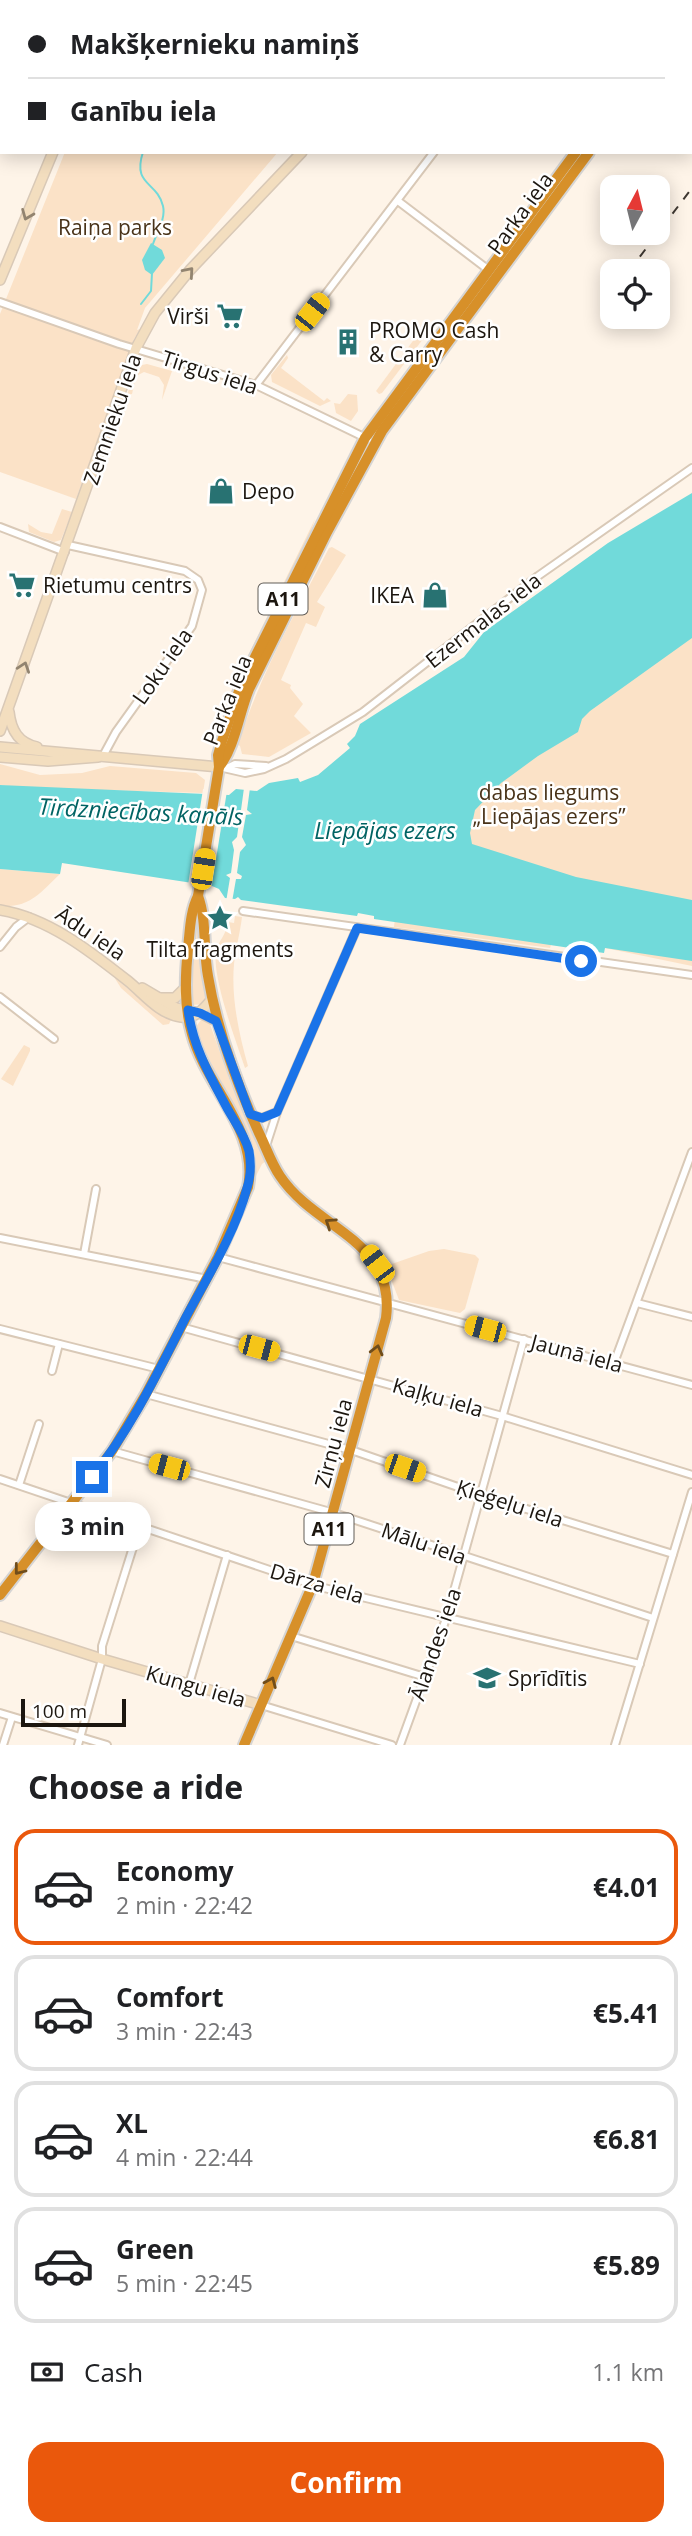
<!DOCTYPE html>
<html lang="en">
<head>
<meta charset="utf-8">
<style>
  :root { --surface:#fff; --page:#f2f2f2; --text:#202124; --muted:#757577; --line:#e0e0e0; --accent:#ea580c }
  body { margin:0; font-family:"Open Sans",sans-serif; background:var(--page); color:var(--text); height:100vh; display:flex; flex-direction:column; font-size:26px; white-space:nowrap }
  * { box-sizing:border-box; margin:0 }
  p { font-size:23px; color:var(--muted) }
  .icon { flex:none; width:38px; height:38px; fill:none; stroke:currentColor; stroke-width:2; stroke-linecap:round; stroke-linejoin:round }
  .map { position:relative; height:1745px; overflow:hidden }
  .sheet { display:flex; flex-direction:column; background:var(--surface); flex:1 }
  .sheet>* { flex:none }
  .guide { position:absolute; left:0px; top:0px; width:693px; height:154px; box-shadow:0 4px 18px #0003; display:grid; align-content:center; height:154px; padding:0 28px; background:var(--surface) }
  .needle { width:46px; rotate:7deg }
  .fabs { position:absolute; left:600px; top:175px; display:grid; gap:14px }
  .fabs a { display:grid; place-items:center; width:70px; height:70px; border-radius:14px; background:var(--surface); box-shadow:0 4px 18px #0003; font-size:35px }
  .scale { position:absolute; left:21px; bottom:18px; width:105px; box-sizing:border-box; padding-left:7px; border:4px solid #1c160f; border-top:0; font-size:19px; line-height:24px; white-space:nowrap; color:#1c160f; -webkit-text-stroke:5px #fff; paint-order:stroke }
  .end { position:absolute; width:32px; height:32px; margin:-16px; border:9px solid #1a73e8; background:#fff; box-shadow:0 0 0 4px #fff }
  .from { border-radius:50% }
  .bubble { position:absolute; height:49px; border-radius:21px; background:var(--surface); box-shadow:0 4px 18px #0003; font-size:23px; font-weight:700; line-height:49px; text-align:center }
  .car { position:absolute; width:21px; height:42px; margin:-21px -10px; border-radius:9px; box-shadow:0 0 5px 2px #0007; background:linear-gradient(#f5c518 24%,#345 0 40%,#f5c518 0 76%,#345 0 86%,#f5c518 0) }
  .guide b { display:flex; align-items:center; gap:24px; height:66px; font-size:26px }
  .guide b+b { border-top:2px solid var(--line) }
  .guide i { width:18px; height:18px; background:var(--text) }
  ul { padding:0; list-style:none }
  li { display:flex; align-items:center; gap:21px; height:116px; margin:0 14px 10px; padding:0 14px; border:4px solid var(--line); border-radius:21px }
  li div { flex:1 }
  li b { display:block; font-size:26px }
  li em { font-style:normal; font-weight:700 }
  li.active { border-color:var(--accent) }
  li>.icon { width:63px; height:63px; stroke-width:1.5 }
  h2 { padding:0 28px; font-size:32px; line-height:84px }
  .pay { display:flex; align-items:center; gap:18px; height:77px; padding:0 28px; font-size:26px }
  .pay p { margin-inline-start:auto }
  .button { display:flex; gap:14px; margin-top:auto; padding:14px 28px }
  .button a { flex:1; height:80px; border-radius:21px; background:var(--accent); color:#fff; font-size:28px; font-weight:700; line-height:80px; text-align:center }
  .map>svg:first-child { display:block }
  .green { fill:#fbe2c7 }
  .water { fill:#71dada }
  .pier { fill:#fef4e8 }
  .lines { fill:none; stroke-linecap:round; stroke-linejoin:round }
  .stream { stroke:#71dada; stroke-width:2 }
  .street-casing { stroke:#d9c9b7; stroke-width:10 }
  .secondary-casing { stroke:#d9c9b7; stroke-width:12 }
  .highway-casing { stroke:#d6d5d4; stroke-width:14 }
  .street { stroke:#fff; stroke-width:6 }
  .secondary { stroke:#f3debf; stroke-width:9 }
  .highway { stroke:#d79029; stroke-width:10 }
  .rail { stroke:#403932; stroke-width:2; stroke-dasharray:9 9; stroke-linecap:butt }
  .oneway { stroke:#928470 }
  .oneway2 { stroke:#704d1b }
  .route { stroke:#1a73e8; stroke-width:9 }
  .labels { text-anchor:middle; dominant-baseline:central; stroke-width:5; stroke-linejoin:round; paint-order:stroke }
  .shield { fill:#fff; stroke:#605c57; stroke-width:2 }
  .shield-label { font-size:19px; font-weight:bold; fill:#1c160f }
  .street-label { font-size:21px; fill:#1c160f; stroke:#fff }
  .park-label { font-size:21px; fill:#493319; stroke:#fff }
  .poi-label { font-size:21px; fill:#1c160f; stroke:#fff; text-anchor:start }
  .water-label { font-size:23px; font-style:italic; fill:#016363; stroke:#fff }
</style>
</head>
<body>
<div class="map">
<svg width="692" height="1745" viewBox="0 0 692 1745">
  <rect width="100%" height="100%" fill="#fef4e8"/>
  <g class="green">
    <polygon points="128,0 457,0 128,2"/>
    <polygon points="65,152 278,152 145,308 137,330 140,329 134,339 76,499 0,472 0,314"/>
    <polygon points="418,334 423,339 382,393 379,394 376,391"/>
    <polygon points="287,355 288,358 281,368 324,401 327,398 331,401 320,406 272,382 271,375"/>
    <polygon points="147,364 172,371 162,400 164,385 159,377 144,372 136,376 132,394 127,395 137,366"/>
    <polygon points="348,394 357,395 358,411 351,421 336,413 334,403 340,404"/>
    <polygon points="62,509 72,512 61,540 54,542 29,532 28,524 41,532 52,534"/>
    <polygon points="692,516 692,966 605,948 551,945 550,948 394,927 414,730"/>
    <polygon points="315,519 308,540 236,685 218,737 216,737 233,686"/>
    <path d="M 332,547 L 346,555 L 317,602 L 325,607 L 316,627 L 306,623 L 281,680 L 291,685 L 290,688 L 303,704 L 294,716 L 311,733 L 269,757 L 242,754 L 240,746 L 238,745 C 259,676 296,612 329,548 Z"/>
    <polygon points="0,764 40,775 82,773 110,766 196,773 205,780 203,793 29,788 0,785"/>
    <path d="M 0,869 L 60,874 C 40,893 30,908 0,906 Z"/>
    <polygon points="198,912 207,998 204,1004 192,1005 188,987"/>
    <path d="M 235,916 L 242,917 C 240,933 236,947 234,964 C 231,998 239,1034 248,1066 L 245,1068 C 236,1041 212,978 216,952 C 218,941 227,934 228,922 L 234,923 Z"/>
    <polygon points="114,977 154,1011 171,1020 169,1024 163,1025 121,988"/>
    <polygon points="201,1020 210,1024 231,1084 266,1161 262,1164 252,1184 255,1167 254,1149 197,1035 195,1028"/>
    <polygon points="24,1045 30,1048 30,1051 13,1086 1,1079"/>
    <polygon points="444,1249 475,1255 479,1259 465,1309 460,1313 399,1300 386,1266 429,1251"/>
  </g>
  <g class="water">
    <polygon points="151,243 162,250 165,258 152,275 145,270 142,260"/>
    <polygon points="692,493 692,638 590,711 582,719 578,732 538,756 501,783 475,810 470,833 472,844 576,877 692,900 692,961 605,948 604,953 374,919 374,916 358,913 357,916 241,900 238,897 235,899 225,898 219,889 212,886 62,863 60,874 0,869 0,785 229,795 236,789 257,791 269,783 298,778 300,782 318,775 350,748 347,744 355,736 360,724 464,657 484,632 608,543"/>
  </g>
  <g class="pier">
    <polygon points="244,788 250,788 247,810 252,814 246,815 242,837 246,845 240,852 237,873 242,876 241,879 236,879 232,902 226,902 230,878 226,875 231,873 234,850 232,842 237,837 240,815 236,812 241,810"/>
    <polygon points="203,789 227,791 211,890 188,885"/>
  </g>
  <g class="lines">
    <g class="stream">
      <polyline points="443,2 444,0"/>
      <path d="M 143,152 C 132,186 157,181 163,206 C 166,218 157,232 153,244"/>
      <polyline points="141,304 151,291 152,273"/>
    </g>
    <g class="street-casing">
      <g id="street">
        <polyline points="398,201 490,271"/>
        <polyline points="0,302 119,344 256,385 368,439"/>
        <polyline points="256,385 434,152"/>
        <polyline points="0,527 65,552"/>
        <polyline points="68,545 185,571 198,580 202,590 192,626 116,732 103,756"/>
        <polyline points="219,767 245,773 264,769 286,759 363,712 538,576 692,468"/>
        <polyline points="227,768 235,764 266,766"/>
        <polyline points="243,911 692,975"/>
        <polyline points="0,947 16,927 29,917"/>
        <polyline points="0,997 54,1039"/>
        <polyline points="250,1114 262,1118 277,1112"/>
        <polyline points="266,1146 277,1112 357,928"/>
        <polyline points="0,1238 207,1279"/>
        <polyline points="84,1254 96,1189"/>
        <polyline points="218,1257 692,1385"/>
        <polyline points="637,1303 692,1317"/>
        <polyline points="181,1327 502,1416 692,1475"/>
        <polyline points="0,1329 159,1369"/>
        <polyline points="614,1363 692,1152"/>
        <polyline points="52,1371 59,1344"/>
        <polyline points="146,1394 354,1451 481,1495 673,1554"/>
        <polyline points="112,1451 334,1513 653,1618"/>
        <polyline points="0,1479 320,1587 640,1664"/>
        <polyline points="19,1485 39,1424"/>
        <polyline points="291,1636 425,1677"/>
        <polyline points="189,1684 227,1555"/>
        <polyline points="261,1705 392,1745"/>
        <polyline points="0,1713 107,1745"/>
        <polyline points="3,1745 12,1717"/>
        <polyline points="78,1745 102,1659 102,1646 140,1525"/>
        <polyline points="400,1745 447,1616 524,1339"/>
        <polyline points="615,1745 692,1492"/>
      </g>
    </g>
    <g class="secondary-casing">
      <g id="secondary">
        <polyline points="114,2 114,0"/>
        <polyline points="470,2 472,0"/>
        <polyline points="0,280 53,152"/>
        <path d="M 9,712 C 11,730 18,743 37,747"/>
        <polyline points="0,731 136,348 155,313 190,270 302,152"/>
        <polyline points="0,747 219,767"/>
        <polyline points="0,757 48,761 98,757"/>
        <path d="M 0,910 C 48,918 90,951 128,981 C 144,994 159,1014 181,1017 C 195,1019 204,1009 212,999"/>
        <polyline points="142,988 176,1008 200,1013 216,1021"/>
        <polyline points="160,998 175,998 185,988"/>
        <polyline points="0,1626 102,1659 261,1705"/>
      </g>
    </g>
    <g class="highway-casing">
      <g id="highway">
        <polyline points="667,2 668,0"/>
        <polyline points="677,2 678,0"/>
        <path d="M 219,767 C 235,747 239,713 249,689 L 327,532 L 382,431 L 589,152"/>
        <path d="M 198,896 C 207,920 203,950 208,976 C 217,1030 236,1082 259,1133 C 266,1147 271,1163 280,1176 C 316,1230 396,1239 386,1318 L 313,1584 L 244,1745"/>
        <path d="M 0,1595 L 112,1451 L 146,1394 L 218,1257 L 248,1187 C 259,1130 206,1087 192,1034 C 184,1006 185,977 188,948 C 190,931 190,912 198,896 L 219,767 L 218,755 L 222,741 L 241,685 L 365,438 L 576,152"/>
      </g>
    </g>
    <use href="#street" class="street"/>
    <use href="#secondary" class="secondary"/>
    <use href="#highway" class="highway"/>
    <g class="rail">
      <polyline points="691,99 692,98"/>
      <polyline points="629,271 692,188"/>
      <polyline points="601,302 612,286"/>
    </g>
  </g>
  <defs><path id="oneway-chevron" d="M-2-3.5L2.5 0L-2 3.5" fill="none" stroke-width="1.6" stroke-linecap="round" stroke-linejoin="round" transform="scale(1.75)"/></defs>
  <g class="oneway">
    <use href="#oneway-chevron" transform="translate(27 215) rotate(112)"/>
    <use href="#oneway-chevron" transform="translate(189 272) rotate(-49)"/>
    <use href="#oneway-chevron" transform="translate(24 667) rotate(-71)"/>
  </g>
  <g class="oneway2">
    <use href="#oneway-chevron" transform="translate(330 1223) rotate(-146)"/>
    <use href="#oneway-chevron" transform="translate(377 1350) rotate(-76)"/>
    <use href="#oneway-chevron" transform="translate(19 1570) rotate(128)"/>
    <use href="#oneway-chevron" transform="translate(271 1682) rotate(-67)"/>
  </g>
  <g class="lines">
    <path class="route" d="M 92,1477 C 131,1429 158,1372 186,1317 C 208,1276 235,1233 247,1188 C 251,1176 251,1163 249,1151 C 245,1136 235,1122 227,1108 C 210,1076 193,1047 188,1010 L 200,1013 L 216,1021 L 250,1114 L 262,1118 L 277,1112 L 357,928 L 581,961"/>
  </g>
  <defs>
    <g id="supermarket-bare" transform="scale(2.1)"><path d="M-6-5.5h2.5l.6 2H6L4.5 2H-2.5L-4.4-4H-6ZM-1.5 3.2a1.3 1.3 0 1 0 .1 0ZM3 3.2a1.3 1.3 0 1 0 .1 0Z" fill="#287272" stroke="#fff" stroke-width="2.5" paint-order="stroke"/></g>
    <g id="building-bare" transform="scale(2.1)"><path d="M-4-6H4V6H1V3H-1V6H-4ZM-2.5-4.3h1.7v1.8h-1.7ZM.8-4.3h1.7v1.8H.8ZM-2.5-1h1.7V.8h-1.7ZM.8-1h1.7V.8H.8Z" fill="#287272" stroke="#fff" stroke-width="2.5" paint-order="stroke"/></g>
    <g id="shop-bare" transform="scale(2.1)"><path d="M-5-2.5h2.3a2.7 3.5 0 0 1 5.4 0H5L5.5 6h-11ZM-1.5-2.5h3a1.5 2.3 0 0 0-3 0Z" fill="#287272" stroke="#fff" stroke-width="2.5" paint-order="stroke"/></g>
    <g id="sight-bare" transform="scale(2.1)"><path d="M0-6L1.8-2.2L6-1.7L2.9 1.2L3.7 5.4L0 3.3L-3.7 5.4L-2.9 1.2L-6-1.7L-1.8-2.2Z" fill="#287272" stroke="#fff" stroke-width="2.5" paint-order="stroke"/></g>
    <g id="school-bare" transform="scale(2.1)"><path d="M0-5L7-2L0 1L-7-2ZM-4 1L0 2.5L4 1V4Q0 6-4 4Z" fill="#287272" stroke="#fff" stroke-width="2.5" paint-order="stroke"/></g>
  </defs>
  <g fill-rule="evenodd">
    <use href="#supermarket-bare" x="230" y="316"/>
    <use href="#building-bare" x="348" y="342"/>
    <use href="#shop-bare" x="221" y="491"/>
    <use href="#supermarket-bare" x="22" y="585"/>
    <use href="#shop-bare" x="435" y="595"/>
    <use href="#sight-bare" x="220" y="918"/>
    <use href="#school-bare" x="487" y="1678"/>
  </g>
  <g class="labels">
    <g class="shield">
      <rect x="258.5" y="583.5" width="49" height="31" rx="5"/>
      <rect x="304.5" y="1513.5" width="49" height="31" rx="5"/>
    </g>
    <g class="shield-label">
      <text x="283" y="599">A11</text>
      <text x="329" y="1529">A11</text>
    </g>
    <g class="street-label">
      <text transform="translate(520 213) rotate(-54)">Parka iela</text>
      <text transform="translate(210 372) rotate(18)">Tirgus iela</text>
      <text transform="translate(112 419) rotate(-71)">Zemnieku iela</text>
      <text transform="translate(483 620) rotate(-38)">Ezermalas iela</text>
      <text transform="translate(162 666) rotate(-55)">Loku iela</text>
      <text transform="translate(227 700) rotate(-68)">Parka iela</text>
      <text transform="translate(91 933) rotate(34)">Ādu iela</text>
      <text transform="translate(577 1353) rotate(15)">Jaunā iela</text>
      <text transform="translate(438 1397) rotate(16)">Kaļķu iela</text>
      <text transform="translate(333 1443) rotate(-75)">Zirņu iela</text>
      <text transform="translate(510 1503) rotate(18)">Ķieģeļu iela</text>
      <text transform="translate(424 1543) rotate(19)">Mālu iela</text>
      <text transform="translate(317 1583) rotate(16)">Dārza iela</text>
      <text transform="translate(435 1644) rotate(-71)">Ālandes iela</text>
      <text transform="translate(196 1686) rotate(16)">Kungu iela</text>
    </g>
    <g class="park-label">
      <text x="115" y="227">Raiņa parks</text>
      <text x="549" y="792">dabas liegums<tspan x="549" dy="24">„Liepājas ezers”</tspan></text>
    </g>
    <g class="poi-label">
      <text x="209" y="316" text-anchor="end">Virši</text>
      <text x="369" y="330">PROMO Cash<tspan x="369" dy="24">&amp; Carry</tspan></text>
      <text x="242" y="491">Depo</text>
      <text x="43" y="585">Rietumu centrs</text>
      <text x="414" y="595" text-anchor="end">IKEA</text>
      <text x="220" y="949" text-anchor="middle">Tilta fragments</text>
      <text x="508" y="1678">Sprīdītis</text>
    </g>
    <g class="water-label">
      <text transform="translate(141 811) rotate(3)">Tirdzniecības kanāls</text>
      <text x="385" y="830">Liepājas ezers</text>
    </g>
  </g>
</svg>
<div class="fabs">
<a><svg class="needle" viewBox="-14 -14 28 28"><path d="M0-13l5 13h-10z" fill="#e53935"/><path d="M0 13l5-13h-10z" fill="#757577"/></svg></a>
<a><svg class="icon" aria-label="locate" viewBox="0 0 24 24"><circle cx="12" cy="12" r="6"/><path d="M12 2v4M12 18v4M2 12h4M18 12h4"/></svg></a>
</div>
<div class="scale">100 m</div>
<i class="end from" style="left:581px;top:961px"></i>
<i class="end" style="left:92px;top:1477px"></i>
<div class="bubble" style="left:35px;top:1502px;width:116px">3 min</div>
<i class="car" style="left:312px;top:312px;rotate:38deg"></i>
<i class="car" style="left:203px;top:869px;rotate:9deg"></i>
<i class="car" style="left:377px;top:1264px;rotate:323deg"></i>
<i class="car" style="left:485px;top:1329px;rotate:285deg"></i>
<i class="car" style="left:259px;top:1348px;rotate:105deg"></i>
<i class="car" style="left:169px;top:1467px;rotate:285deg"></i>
<i class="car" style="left:405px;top:1468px;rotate:109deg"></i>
<div class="guide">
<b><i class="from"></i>Makšķernieku namiņš</b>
<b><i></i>Ganību iela</b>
</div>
</div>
<section class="sheet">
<h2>Choose a ride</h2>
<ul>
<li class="active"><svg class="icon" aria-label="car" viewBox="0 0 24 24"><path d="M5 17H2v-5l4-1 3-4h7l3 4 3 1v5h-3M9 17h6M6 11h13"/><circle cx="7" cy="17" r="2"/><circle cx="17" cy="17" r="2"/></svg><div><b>Economy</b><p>2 min · 22:42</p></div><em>€4.01</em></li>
<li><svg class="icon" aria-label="car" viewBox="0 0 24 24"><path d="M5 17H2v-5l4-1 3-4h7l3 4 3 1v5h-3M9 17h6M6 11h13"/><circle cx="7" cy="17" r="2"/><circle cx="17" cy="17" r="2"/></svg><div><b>Comfort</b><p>3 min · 22:43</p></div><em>€5.41</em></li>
<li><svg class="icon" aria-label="car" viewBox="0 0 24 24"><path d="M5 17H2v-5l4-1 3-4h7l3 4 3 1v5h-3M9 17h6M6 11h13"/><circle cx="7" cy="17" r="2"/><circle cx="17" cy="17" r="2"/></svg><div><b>XL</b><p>4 min · 22:44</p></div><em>€6.81</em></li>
<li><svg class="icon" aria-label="car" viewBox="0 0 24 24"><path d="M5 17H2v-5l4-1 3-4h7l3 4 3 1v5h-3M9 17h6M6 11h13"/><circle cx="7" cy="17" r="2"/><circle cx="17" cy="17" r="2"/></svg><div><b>Green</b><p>5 min · 22:45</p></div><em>€5.89</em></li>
</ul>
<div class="pay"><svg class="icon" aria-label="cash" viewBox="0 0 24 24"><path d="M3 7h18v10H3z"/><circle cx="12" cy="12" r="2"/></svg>Cash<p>1.1 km</p></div>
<div class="button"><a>Confirm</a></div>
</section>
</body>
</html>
